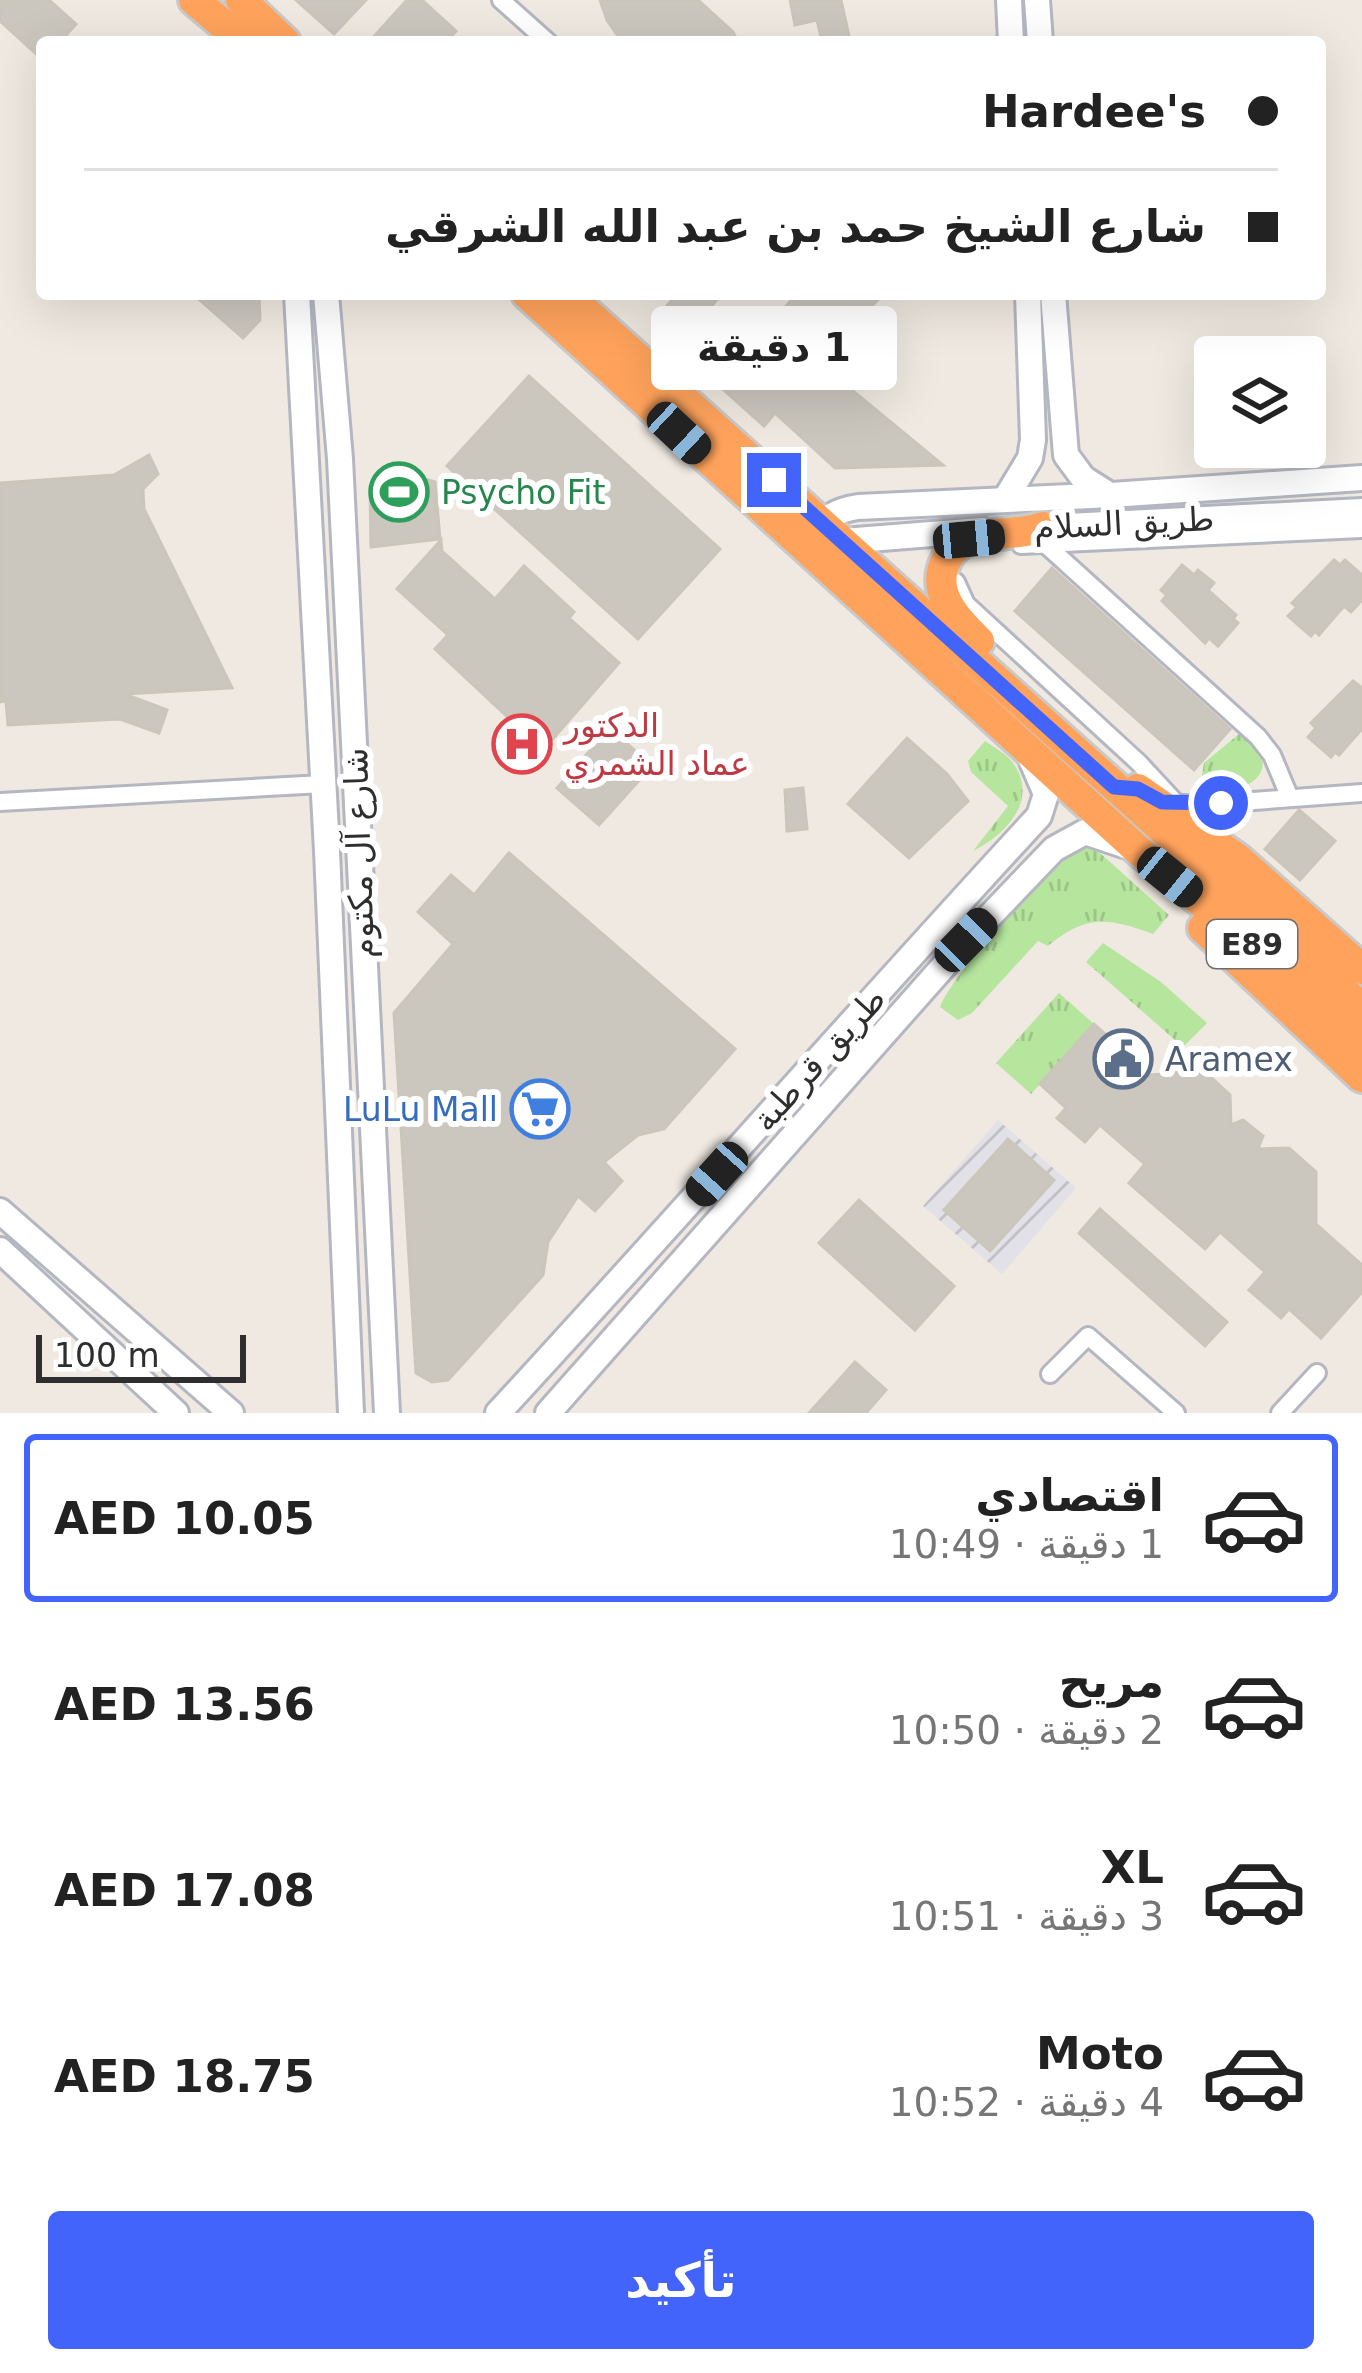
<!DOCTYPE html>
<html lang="ar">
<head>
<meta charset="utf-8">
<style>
  :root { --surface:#fff; --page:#f6f6f6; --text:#222; --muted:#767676; --line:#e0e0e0; --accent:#4264fb }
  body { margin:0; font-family:"DejaVu Sans",Vazirmatn,sans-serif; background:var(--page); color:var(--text); direction:rtl; height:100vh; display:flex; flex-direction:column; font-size:45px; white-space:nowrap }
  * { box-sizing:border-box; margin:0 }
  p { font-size:39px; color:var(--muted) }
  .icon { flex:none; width:66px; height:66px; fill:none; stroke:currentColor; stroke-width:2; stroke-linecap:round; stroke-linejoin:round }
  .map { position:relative; height:1413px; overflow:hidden; direction:ltr }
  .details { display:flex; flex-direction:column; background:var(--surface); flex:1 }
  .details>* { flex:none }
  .banner { position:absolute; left:36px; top:36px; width:1290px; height:264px; border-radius:12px; box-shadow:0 12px 48px #0002; direction:rtl; display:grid; align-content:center; height:264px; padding:0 48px; background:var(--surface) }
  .tools { position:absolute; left:1194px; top:336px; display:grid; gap:24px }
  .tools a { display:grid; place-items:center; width:132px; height:132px; border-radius:12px; background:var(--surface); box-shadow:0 12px 48px #0002; font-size:60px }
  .scale { position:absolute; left:36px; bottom:30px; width:210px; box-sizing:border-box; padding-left:12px; border:6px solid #2e2e2e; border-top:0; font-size:33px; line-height:42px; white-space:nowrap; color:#2e2e2e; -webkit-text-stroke:9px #fff; paint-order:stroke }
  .end { position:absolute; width:54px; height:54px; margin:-27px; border:15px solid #4264fb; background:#fff; box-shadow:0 0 0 6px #fff }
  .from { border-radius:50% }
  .bubble { position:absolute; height:84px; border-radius:12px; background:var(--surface); box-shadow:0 12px 48px #0002; font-size:39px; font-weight:700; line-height:84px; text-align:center; direction:rtl }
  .car { position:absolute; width:36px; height:72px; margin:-36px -18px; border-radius:15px; box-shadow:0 0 9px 3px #0007; background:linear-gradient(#222 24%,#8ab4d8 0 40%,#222 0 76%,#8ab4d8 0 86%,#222 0) }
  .banner b { display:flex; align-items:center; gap:42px; height:114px; font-size:45px }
  .banner b+b { border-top:3px solid var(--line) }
  .banner i { width:30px; height:30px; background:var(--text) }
  ul { padding:21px 0 0; list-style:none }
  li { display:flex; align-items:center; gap:36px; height:168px; margin:0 24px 18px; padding:0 24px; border:6px solid transparent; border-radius:12px }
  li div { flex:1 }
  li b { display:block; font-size:45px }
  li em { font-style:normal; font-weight:700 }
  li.on { border-color:var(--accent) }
  li>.icon { width:108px; height:108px; stroke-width:1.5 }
  .action { display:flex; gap:24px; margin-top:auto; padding:24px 48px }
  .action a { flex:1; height:138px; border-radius:12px; background:var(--accent); color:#fff; font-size:48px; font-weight:700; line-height:138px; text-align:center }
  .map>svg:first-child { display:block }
  .industrial { fill:url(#industrial-furrows) }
  .grass { fill:url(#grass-tufts) }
  .building { fill:#cbc7bf; stroke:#cbc5ba; stroke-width:3 }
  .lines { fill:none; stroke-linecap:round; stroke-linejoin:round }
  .street-casing { stroke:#b4b7c1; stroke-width:22 }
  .secondary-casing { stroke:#b4b7c1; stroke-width:30 }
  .highway-casing { stroke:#c9c9c9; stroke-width:36 }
  .street { stroke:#fff; stroke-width:16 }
  .secondary { stroke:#fff; stroke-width:24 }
  .highway { stroke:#ffa35c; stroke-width:30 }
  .route { stroke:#4264fb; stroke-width:15 }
  .labels { text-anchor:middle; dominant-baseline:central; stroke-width:12; stroke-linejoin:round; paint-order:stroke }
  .shield { fill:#fff; stroke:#6d6d6d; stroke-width:3 }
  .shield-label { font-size:30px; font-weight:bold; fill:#2e2e2e }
  .leisure-label { font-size:33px; fill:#27864d; stroke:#fff; text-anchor:start }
  .street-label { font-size:33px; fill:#2e2e2e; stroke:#fff }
  .health-label { font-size:33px; fill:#be3a42; stroke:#fff; text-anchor:start }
  .service-label { font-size:33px; fill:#4e5e75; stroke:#fff; text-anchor:start }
  .shop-label { font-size:33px; fill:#366cbe; stroke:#fff; text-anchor:end }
</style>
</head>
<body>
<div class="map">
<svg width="1362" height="1413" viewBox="0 0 1362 1413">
  <defs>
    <pattern id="industrial-furrows" width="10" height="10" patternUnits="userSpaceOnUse" patternTransform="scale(3)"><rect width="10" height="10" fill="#e3e1e8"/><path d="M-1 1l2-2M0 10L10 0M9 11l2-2" fill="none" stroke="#c3c1c7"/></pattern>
    <pattern id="grass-tufts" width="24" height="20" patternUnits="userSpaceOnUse" patternTransform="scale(3)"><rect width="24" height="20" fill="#b6e59e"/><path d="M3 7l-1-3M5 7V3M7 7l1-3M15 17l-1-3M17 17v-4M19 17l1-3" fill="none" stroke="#9dc588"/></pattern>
  </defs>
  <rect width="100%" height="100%" fill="#efe9e1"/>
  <polygon class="industrial" points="998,1120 1076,1188 1002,1274 923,1206"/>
  <g class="grass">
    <path d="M 1239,734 C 1258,742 1274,766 1252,782 C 1240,791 1214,786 1200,787 L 1204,763 Z"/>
    <path d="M 985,741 C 995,748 1009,755 1015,766 C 1038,802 1004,836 973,851 L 1008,806 L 971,772 L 968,761 Z"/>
    <path d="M 1083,847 L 1100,853 L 1169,915 L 1153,934 C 1108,918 1087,914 1048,946 L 1038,941 L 972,1013 L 958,1020 L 940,1007 C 949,979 1057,854 1083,847 Z"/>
    <polygon points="1103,943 1161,982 1207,1023 1183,1047 1086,962"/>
    <polygon points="1059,993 1094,1024 1031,1094 996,1063"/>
  </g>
  <g class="building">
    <polygon points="0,0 49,0 76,24 60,42 42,42 42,59 0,21"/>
    <polygon points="296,0 366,0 334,34"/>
    <polygon points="407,0 422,0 456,31 446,42 369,42"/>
    <polygon points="600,0 698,0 733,32 738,42 622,42 607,20"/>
    <polygon points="790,0 841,0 849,36 822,42 817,20 795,25"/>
    <polygon points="193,294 259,294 260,320 243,338"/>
    <polygon points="677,294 722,294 684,337 659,315"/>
    <polygon points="797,294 883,294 819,363 943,465 835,468 775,413 764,426 717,384"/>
    <polygon points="529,376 720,549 638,639 447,466"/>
    <polygon points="149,455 158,474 143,489 144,509 232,688 124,694 167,710 159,733 120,719 8,725 6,701 0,702 0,483 114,475"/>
    <polygon points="400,472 435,482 440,539 371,547 370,488"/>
    <polygon points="441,540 442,551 495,599 524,566 574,612 569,618 619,663 543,750 435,649 448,635 397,589"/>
    <polygon points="1334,560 1340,565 1345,560 1362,575 1362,600 1351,612 1344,606 1319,635 1315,631 1311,636 1288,616 1297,607 1292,603"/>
    <polygon points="1182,565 1194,575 1198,570 1214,583 1208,590 1236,615 1233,619 1238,623 1218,646 1209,638 1205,643 1162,601 1167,595 1161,590"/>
    <polygon points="1052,568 1230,729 1194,770 1015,611"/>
    <polygon points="1353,681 1362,688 1362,729 1339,755 1335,752 1331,757 1308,737 1316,728 1311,723"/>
    <polygon points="610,728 652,766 599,825 557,788"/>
    <polygon points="907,738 947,774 968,801 909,858 848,804"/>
    <polygon points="803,788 807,829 787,831 785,790"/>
    <polygon points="1299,810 1335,841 1300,880 1265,849"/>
    <polygon points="509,853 735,1049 664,1129 638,1135 604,1162 622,1181 595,1211 578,1196 548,1242 543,1275 448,1380 432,1382 416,1373 394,1013 453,944 418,912 451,875 474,895"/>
    <polygon points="1094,1024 1151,1075 1203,1070 1230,1095 1231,1125 1243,1120 1263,1136 1258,1149 1289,1148 1316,1172 1316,1224 1362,1265 1362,1292 1321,1338 1289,1309 1281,1318 1249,1290 1265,1272 1220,1232 1205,1249 1129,1183 1145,1164 1100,1125 1085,1142 1057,1118 1066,1108 1040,1084"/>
    <polygon points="1008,1139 1054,1180 990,1251 944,1210"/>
    <polygon points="859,1200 954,1286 915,1330 819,1243"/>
    <polygon points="1100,1209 1227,1322 1205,1346 1079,1233"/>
    <polygon points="855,1362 886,1390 866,1413 809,1413"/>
  </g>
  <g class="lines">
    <g class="street-casing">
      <g id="street">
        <polyline points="501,0 548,42"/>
        <polyline points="1044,543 1258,737 1272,755 1290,798"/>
        <polyline points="1021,545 1362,529"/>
        <polyline points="956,582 966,604 1139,763 1177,804"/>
        <polyline points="0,802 323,784"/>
        <polyline points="1168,803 1199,805 1362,793"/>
        <polyline points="1050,1374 1088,1336 1176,1413"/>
        <polyline points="1280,1413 1317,1373"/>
      </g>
    </g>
    <g class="secondary-casing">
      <g id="secondary">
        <polyline points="1009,0 1011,42"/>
        <polyline points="1037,0 1040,42"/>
        <polyline points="297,294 327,851 351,1413"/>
        <polyline points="326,294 340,459 387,1413"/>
        <polyline points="1053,294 1066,455 1083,478 1108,494"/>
        <polyline points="1006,498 1030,458 1033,440 1028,294"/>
        <polyline points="1029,528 1362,511"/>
        <path d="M 816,538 C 822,517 838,510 858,507 L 1111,495 L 1362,478"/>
        <polyline points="831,542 982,530"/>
        <polyline points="0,1211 231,1413"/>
        <polyline points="0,1250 176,1413"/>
        <path d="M 498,1413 C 680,1216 857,1013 1039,816 L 1046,794 L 1031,759"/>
        <polyline points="548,1413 966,941 1054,849 1085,832 1127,846"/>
      </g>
    </g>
    <g class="highway-casing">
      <g id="highway">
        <polyline points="194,0 244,42"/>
        <polyline points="241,0 285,42"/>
        <polyline points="527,294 1138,850 1267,956 1362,1043"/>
        <polyline points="566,294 1362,1008"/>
        <path d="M 979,641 C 957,620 929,591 947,559 C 951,551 959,543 967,540 C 991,531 1018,536 1043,527"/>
        <polyline points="1138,789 1238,859 1362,969"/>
        <polyline points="1203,928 1362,1077"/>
      </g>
    </g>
    <use href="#street" class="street"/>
    <use href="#secondary" class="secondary"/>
    <use href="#highway" class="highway"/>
  </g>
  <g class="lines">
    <polyline class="route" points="774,480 1114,787 1138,789 1162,802 1221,803"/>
  </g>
  <defs>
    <g id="stadium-ring" transform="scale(3)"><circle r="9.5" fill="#fff" stroke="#2e9e5b" stroke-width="1.5"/><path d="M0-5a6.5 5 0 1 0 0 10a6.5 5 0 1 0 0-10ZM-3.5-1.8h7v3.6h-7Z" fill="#2e9e5b"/></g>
    <g id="hospital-ring" transform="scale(3)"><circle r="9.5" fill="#fff" stroke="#e0444e" stroke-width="1.5"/><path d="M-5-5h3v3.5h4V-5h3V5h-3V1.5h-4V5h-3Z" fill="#e0444e"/></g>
    <g id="civic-ring" transform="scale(3)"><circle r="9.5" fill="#fff" stroke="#5c6f8a" stroke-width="1.5"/><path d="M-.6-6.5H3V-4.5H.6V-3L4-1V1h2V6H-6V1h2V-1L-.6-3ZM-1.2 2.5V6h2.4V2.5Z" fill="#5c6f8a"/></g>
    <g id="supermarket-ring" transform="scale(3)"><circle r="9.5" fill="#fff" stroke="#3f7fe0" stroke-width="1.5"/><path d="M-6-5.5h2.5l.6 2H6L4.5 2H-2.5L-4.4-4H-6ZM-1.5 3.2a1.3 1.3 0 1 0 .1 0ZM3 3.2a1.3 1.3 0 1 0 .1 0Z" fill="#3f7fe0"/></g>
  </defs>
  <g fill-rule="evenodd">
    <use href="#stadium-ring" x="399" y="492"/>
    <use href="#hospital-ring" x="522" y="744"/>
    <use href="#civic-ring" x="1123" y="1059"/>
    <use href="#supermarket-ring" x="540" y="1109"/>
  </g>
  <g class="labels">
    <rect class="shield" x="1207" y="920" width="90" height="48" rx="9"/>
    <g class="shield-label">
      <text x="1252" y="944">E89</text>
    </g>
    <g class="leisure-label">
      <text x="441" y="492">Psycho Fit</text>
    </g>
    <g class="street-label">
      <text transform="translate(1124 523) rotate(-3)">طريق السلام</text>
      <text transform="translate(359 853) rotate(-92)">شارع آل مكتوم</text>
      <text transform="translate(819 1059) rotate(-48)">طريق قرطبة</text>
    </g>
    <g class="health-label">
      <text x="564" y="725">الدكتور<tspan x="564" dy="38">عماد الشمري</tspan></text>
    </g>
    <g class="service-label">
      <text x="1165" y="1059">Aramex</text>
    </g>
    <g class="shop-label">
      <text x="498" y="1109">LuLu Mall</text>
    </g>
  </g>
</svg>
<div class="tools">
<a><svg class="icon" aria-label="layers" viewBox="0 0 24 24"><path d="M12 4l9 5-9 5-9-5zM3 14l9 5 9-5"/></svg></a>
</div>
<div class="scale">100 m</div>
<i class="end from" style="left:1221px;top:803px"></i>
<i class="end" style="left:774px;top:480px"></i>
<div class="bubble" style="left:651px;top:306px;width:246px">1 دقيقة</div>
<i class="car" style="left:679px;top:433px;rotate:133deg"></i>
<i class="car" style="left:969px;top:539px;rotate:85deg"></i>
<i class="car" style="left:1170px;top:877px;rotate:129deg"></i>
<i class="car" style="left:966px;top:940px;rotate:44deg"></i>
<i class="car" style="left:717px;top:1174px;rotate:222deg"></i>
<div class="banner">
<b><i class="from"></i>Hardee's</b>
<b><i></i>شارع الشيخ حمد بن عبد الله الشرقي</b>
</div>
</div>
<section class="details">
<ul>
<li class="on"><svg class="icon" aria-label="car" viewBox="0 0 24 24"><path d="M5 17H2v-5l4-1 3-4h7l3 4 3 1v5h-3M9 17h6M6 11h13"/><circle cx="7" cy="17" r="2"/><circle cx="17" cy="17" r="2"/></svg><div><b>اقتصادي</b><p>1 دقيقة · 10:49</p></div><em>AED 10.05</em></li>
<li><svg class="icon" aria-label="car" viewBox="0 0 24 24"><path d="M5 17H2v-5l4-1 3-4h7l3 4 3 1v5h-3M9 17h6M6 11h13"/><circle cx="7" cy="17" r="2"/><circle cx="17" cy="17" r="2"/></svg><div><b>مريح</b><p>2 دقيقة · 10:50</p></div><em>AED 13.56</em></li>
<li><svg class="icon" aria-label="car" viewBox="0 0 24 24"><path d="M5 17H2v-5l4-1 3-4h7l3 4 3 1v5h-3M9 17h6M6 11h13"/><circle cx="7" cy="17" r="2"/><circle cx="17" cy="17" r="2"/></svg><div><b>XL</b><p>3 دقيقة · 10:51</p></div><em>AED 17.08</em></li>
<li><svg class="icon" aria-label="car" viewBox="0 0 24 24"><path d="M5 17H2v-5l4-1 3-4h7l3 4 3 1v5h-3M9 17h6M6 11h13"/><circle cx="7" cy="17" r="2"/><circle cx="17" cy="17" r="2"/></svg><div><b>Moto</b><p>4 دقيقة · 10:52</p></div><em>AED 18.75</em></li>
</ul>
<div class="action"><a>تأكيد</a></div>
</section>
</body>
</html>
